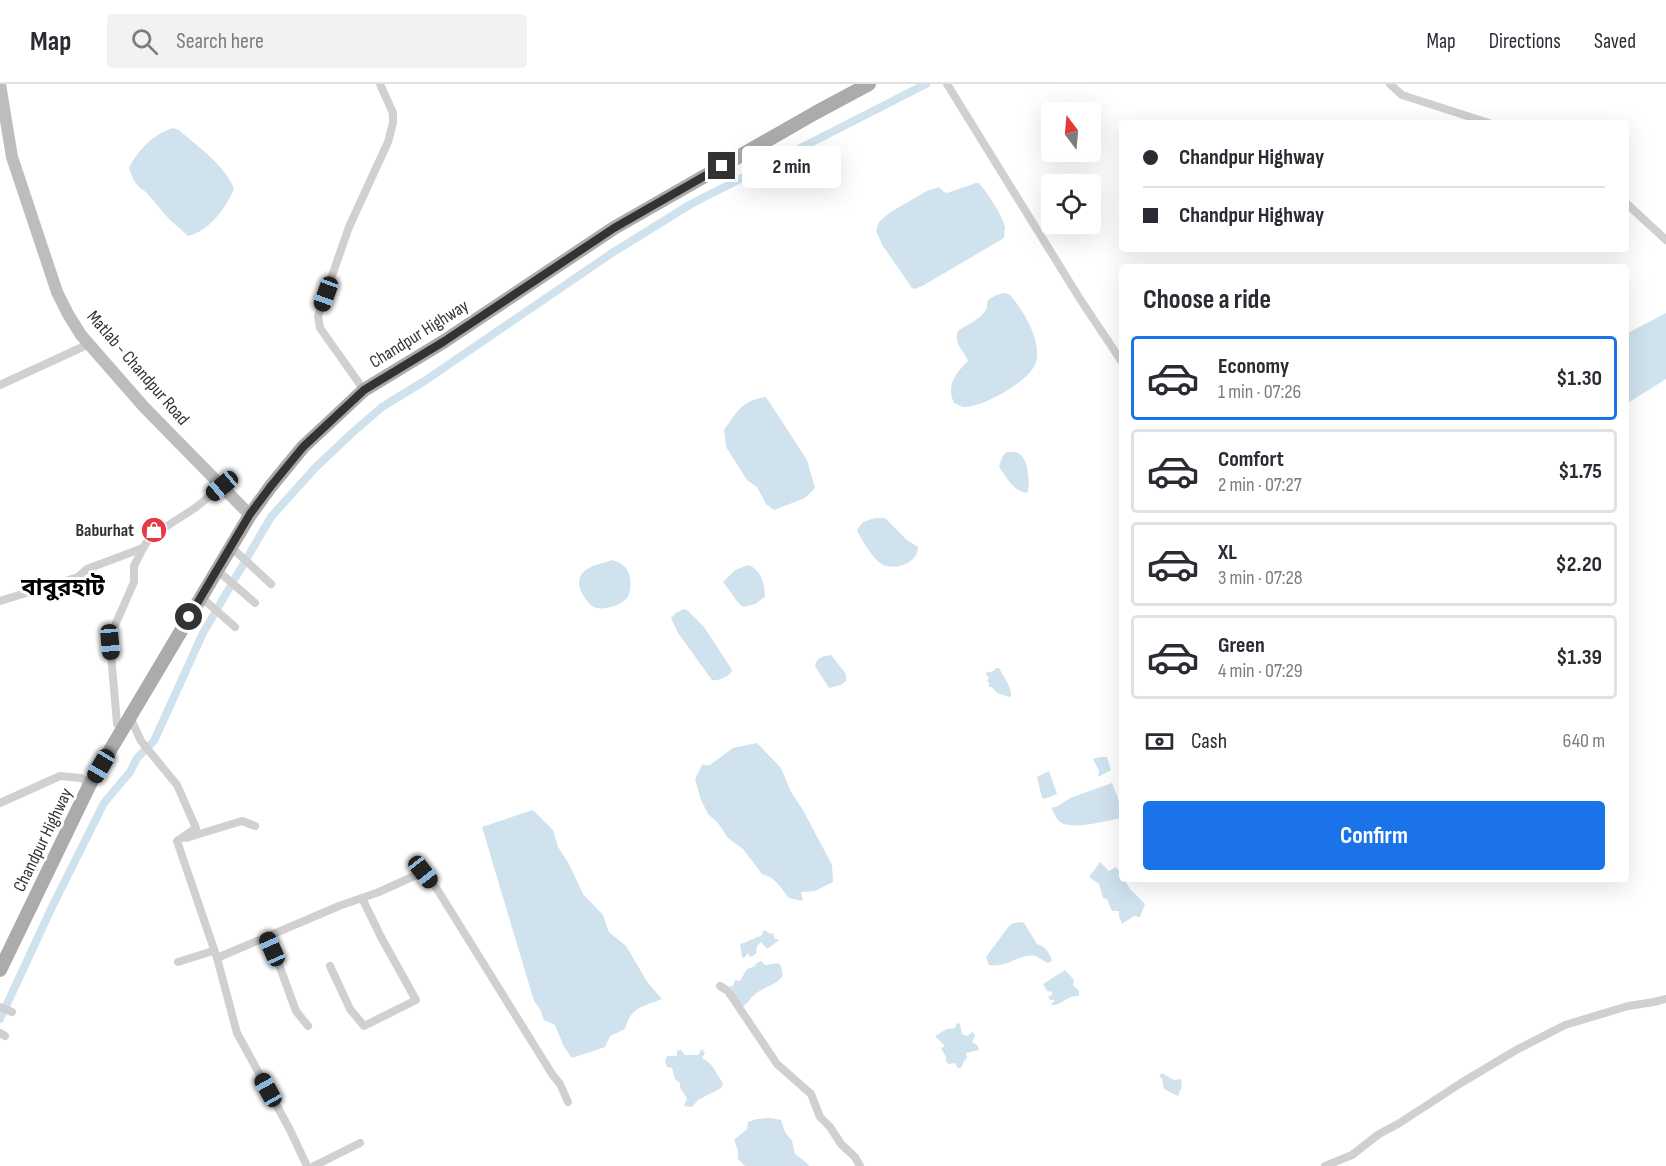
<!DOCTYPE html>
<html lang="en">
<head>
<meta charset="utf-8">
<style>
  :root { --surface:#fff; --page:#f2f2f3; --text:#2b2b33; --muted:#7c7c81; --line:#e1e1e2; --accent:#1a73e8 }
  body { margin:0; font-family:"Sofia Sans Condensed","Noto Sans Bengali",sans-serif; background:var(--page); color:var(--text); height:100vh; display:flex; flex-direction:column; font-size:22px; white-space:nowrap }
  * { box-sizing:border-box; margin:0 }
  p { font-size:20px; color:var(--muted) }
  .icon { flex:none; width:33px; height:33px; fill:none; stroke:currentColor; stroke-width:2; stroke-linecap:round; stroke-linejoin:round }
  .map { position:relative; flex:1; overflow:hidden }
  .panel { position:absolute; left:1119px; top:180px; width:510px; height:618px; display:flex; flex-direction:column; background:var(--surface); border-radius:6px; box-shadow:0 6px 24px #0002 }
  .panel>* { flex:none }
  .guide { position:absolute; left:1119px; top:36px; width:510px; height:132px; border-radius:6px; box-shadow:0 6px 24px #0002; display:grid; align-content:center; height:132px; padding:0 24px; background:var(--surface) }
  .needle { width:39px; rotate:344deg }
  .tools { position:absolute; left:1041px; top:18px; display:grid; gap:12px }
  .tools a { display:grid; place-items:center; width:60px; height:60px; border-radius:6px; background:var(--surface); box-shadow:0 6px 24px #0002; font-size:30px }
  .end { position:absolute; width:27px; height:27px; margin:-14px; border:8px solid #333; background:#fff; box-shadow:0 0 0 3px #fff }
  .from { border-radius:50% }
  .bubble { position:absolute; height:42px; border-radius:6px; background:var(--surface); box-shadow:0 6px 24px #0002; font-size:20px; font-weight:700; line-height:42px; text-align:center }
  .car { position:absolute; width:18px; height:36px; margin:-18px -9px; border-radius:8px; box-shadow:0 0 4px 2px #0007; background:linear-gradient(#222 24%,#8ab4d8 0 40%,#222 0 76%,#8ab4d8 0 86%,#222 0) }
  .guide b { display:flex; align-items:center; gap:21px; height:57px; font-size:22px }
  .guide b+b { border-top:2px solid var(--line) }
  .guide i { width:15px; height:15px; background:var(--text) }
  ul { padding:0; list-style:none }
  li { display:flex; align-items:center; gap:18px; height:84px; margin:0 12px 9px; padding:0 12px; border:3px solid var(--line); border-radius:6px }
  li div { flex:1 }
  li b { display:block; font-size:22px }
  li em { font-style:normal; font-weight:700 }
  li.active { border-color:var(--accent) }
  li>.icon { width:54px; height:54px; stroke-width:1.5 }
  h2 { padding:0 24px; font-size:27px; line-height:72px }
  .pay { display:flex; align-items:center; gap:15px; height:66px; padding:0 24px; font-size:22px }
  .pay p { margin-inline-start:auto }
  .primary-button { display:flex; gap:12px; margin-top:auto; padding:12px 24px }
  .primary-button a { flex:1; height:69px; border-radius:6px; background:var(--accent); color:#fff; font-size:24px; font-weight:700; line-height:69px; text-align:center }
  header { display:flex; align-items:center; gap:36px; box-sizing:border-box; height:84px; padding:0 30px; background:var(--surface); border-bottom:2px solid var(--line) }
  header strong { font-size:28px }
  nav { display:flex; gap:33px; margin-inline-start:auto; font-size:21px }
  .search { width:420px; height:54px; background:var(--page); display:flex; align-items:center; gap:15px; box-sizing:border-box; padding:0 21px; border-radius:6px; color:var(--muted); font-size:22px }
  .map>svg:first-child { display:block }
  .water { fill:#cfe2ee }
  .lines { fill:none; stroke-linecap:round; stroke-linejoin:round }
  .canal { stroke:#cfe2ee; stroke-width:8 }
  .minor { stroke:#d0d0d0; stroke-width:8 }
  .secondary { stroke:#bdbdbd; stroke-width:12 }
  .primary { stroke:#ababab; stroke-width:14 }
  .route { stroke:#333; stroke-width:8 }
  .labels { text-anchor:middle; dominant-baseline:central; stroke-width:6; stroke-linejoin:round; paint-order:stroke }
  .street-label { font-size:18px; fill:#333; stroke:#fff }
  .poi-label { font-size:18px; font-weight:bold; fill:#333; stroke:#fff; text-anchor:end }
  .district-label { font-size:24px; font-weight:bold; fill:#000; stroke:#fff }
</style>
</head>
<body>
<header>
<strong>Map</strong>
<div class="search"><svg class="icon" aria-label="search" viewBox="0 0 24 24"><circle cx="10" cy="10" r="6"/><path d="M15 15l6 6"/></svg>Search here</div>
<nav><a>Map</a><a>Directions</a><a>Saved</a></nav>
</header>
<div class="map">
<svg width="1666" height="1082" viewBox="0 0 1666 1082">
  <rect width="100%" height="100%" fill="#fff"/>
  <g class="water">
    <path d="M 173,44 L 179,46 C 198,63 225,81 234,105 C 226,124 209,147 188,152 L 169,135 L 146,108 L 140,104 L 134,97 L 129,84 C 138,66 153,50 173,44 Z"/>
    <path d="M 976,99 L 979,99 C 986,107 1004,133 1005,144 C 1005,145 1004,153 1004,154 L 924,201 L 915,205 L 912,204 L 883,162 L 876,147 L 879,138 L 889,129 L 927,107 L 939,103 L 944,108 L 947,109 Z"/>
    <path d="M 1003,209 L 1009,210 C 1023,225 1042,257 1036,278 C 1032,296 981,325 963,323 C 960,322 957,320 954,319 C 946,301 955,290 968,277 C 964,266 953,260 958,247 C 965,242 976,237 982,231 C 994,220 977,217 1003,209 Z"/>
    <polygon points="1666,229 1666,295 1626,320 1626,250"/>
    <path d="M 766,313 L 807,376 L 815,404 L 805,414 L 774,426 L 766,420 L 757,403 L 747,396 L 726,363 L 724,346 C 737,328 742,316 766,313 Z"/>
    <path d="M 1007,368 C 1012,368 1017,367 1021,371 C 1028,377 1031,401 1027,409 C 1013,407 1007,394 999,383 C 1001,378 1001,371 1007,368 Z"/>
    <path d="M 875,434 L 885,434 L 907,456 L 918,463 C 918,480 893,488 880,479 C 872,473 861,455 857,446 L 863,438 Z"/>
    <path d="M 612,476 C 617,478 621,479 625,483 C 631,489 633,506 627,514 C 621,522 600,528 592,522 C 582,513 572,496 586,486 C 592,481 604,479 612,476 Z"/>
    <path d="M 748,481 C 761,485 765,500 765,513 L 755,520 L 743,523 C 735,517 730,506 723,498 L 735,486 Z"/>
    <path d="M 684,525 L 687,526 L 704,543 L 731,584 L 732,587 C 728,593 719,597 712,596 L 678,549 L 671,534 L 676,529 Z"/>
    <path d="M 831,571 L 846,590 L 846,597 L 841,601 L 829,604 L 815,582 C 817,573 823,572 831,571 Z"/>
    <path d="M 996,584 L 999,584 C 1004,593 1011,602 1011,612 L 1009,613 L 997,609 L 992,603 L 989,603 L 989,598 L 987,597 L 989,594 L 985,589 L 994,587 Z"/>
    <path d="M 757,659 L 781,684 L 791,708 L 803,726 L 832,781 L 833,798 L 815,807 L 801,808 L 803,817 L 789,814 C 781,804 775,793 762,790 L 743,765 L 728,754 L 718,739 L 708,730 L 701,716 L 695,695 L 702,681 L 710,681 L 733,664 Z"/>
    <polygon points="1100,673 1107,673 1111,686 1098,693 1099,687 1093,675"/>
    <polygon points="1049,687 1057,710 1044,715 1042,714 1037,693"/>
    <path d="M 1112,699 L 1118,714 L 1122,734 C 1107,736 1071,748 1059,737 C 1056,734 1054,728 1051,724 L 1058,722 L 1070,714 Z"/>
    <path d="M 533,726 L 553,746 L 558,763 L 569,780 L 583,810 L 603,831 L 609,848 L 626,862 L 648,899 L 662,915 C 643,923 631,922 625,945 L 610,952 L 605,963 L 572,974 L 564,963 L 555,941 L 544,936 L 540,925 L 534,917 L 482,743 Z"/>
    <polygon points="1100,778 1109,787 1116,783 1122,791 1122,795 1124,795 1130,805 1145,820 1140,833 1134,832 1122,840 1119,832 1119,827 1112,827 1107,815 1103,814 1099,800 1089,793"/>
    <path d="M 1021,838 L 1024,839 L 1037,860 C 1045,862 1050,869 1052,877 L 1048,879 C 1043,877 1040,874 1035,872 C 1021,869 1007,884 989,881 L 986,873 L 1009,842 L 1013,839 Z"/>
    <path d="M 764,846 L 771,850 L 773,849 L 775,855 L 778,855 L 778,857 L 767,865 L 761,858 L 757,862 L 756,870 L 750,873 L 748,869 L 744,874 L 742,873 L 740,860 C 748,858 753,854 761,852 Z"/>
    <path d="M 761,877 L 765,881 L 778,879 L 781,882 L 783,892 C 774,903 762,903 753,912 C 749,916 747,920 742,923 L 730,902 L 733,902 L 735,896 L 740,897 L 747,885 L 756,882 L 755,880 Z"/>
    <path d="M 1065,886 L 1074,896 L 1073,901 L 1079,907 L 1079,912 C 1077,912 1074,912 1071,913 C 1064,916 1060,921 1052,921 L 1051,919 L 1054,918 L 1054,916 L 1050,916 L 1048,912 L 1052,911 L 1052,908 L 1047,907 L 1043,900 Z"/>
    <polygon points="957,939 960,940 962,950 967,952 973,948 975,952 972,958 977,961 979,966 966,969 967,974 964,977 961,984 958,984 955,979 948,980 946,977 946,973 941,964 945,962 935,952 947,945 955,944"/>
    <path d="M 702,965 L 705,969 L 702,974 C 715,981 715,989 723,999 L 721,1004 L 698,1016 L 692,1023 L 684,1022 L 687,1014 L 680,1004 L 680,999 L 675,995 L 672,984 L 667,983 L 665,977 L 667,972 L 677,972 L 677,967 L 681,966 L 685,971 L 698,971 Z"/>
    <polygon points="1162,989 1174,996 1181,995 1182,1002 1178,1012 1164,1005 1162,994 1159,993"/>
    <polygon points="770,1034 781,1036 785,1048 792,1057 795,1070 807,1079 809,1082 745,1082 738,1075 738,1066 734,1056 747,1045 748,1038 757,1035"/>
  </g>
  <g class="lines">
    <polyline class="canal" points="0,935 52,823 104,719 130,688 137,674 154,657 203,549 271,433 315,384 352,349 382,323 426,296 612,169 691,120 926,0"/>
    <g class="minor">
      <polyline points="947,0 1080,215 1122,278"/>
      <polyline points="1390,0 1402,11 1489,39"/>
      <polyline points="1626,119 1666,156"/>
      <polyline points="0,301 89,260"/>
      <polyline points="364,306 320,244 318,232 349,143 388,58 393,39 393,29 380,0"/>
      <polyline points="231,463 271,500"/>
      <polyline points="217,486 255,519"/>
      <polyline points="201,513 235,543"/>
      <polyline points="0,517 78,493 87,485 143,464"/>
      <polyline points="130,633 141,657 177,701 196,744 177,757 217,874 237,949 289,1044 307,1082"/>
      <polyline points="122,646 117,640 110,558 116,539 134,498 134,482 143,464 150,453 195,424 222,402"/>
      <polyline points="0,719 60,692 81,694 90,700"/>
      <polyline points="186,754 242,737 255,742"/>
      <polyline points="267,853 278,878 296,927 308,942"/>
      <polyline points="217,874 339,822 379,808 423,788 437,805 552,990 560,1000 568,1018"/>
      <polyline points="178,878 213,867"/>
      <polyline points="330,882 350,925 364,942 416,916 381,853 362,814"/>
      <polyline points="720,902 728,907 777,980 811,1010 820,1033 830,1043 841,1060 855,1073 860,1082"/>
      <polyline points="0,923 12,928"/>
      <polyline points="0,949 5,952"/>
      <polyline points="314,1082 360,1059"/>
      <polyline points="1325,1082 1352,1071 1379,1050 1398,1040 1461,999 1518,965 1565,941 1628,922 1654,918 1666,915"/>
    </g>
    <polyline class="secondary" points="0,0 12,73 57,208 68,230 81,251 144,323 250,431"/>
    <polyline class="primary" points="0,886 90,700 250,431 271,402 303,363 364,306 443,258 614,144 815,29 869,0"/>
  </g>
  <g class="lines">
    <polyline class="route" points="189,533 250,430 271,402 303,363 364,306 443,258 614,144 722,82"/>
  </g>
  <defs>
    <g id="shop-disc" transform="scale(1.35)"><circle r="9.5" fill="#e63946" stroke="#fff"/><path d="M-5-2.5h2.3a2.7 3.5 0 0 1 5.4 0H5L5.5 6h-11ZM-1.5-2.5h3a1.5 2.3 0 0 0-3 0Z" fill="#fff"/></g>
  </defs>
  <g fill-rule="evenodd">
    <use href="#shop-disc" x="154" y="446"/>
  </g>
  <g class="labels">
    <g class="street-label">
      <text transform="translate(419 250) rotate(-32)">Chandpur Highway</text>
      <text transform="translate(138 284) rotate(49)">Matlab - Chandpur Road</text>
      <text transform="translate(43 756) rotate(-64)">Chandpur Highway</text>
    </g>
    <g class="poi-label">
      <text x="134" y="446">Baburhat</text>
    </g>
    <g class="district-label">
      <text x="63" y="503">বাবুরহাট</text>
    </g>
  </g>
</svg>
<div class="tools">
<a><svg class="needle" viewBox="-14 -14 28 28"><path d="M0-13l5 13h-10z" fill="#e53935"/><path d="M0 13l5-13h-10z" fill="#7c7c81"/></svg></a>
<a><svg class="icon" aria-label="locate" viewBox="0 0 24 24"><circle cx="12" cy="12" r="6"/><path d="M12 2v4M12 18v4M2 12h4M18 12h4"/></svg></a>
</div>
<i class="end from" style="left:189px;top:533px"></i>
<i class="end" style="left:722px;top:82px"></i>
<div class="bubble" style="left:742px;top:62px;width:99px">2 min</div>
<i class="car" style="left:326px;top:210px;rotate:200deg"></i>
<i class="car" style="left:222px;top:402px;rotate:230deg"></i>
<i class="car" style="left:110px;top:558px;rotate:175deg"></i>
<i class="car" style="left:101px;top:682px;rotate:210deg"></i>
<i class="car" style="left:423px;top:788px;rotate:142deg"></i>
<i class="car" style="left:272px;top:865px;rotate:336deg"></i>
<i class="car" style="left:268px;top:1006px;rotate:331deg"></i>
<div class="guide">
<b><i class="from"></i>Chandpur Highway</b>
<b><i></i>Chandpur Highway</b>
</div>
<section class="panel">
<h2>Choose a ride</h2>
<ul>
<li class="active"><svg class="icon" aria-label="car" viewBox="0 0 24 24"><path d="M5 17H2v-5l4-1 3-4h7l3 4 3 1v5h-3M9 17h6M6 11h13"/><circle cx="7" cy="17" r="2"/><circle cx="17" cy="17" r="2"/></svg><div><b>Economy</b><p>1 min · 07:26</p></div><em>$1.30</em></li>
<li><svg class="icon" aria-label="car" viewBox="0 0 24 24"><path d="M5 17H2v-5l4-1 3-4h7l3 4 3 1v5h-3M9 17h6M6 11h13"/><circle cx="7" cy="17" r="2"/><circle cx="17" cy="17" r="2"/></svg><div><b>Comfort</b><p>2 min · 07:27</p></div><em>$1.75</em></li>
<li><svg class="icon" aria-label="car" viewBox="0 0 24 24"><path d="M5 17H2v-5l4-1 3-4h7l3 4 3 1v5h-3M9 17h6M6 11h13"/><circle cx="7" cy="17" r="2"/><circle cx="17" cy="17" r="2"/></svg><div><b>XL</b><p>3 min · 07:28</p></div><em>$2.20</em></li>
<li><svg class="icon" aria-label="car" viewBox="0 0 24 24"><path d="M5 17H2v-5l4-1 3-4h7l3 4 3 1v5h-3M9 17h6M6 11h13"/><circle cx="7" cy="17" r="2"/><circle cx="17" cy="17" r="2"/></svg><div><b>Green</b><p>4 min · 07:29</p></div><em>$1.39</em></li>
</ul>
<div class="pay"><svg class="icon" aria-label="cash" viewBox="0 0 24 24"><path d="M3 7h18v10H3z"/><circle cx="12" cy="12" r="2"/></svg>Cash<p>640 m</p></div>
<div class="primary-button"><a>Confirm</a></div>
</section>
</div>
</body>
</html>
